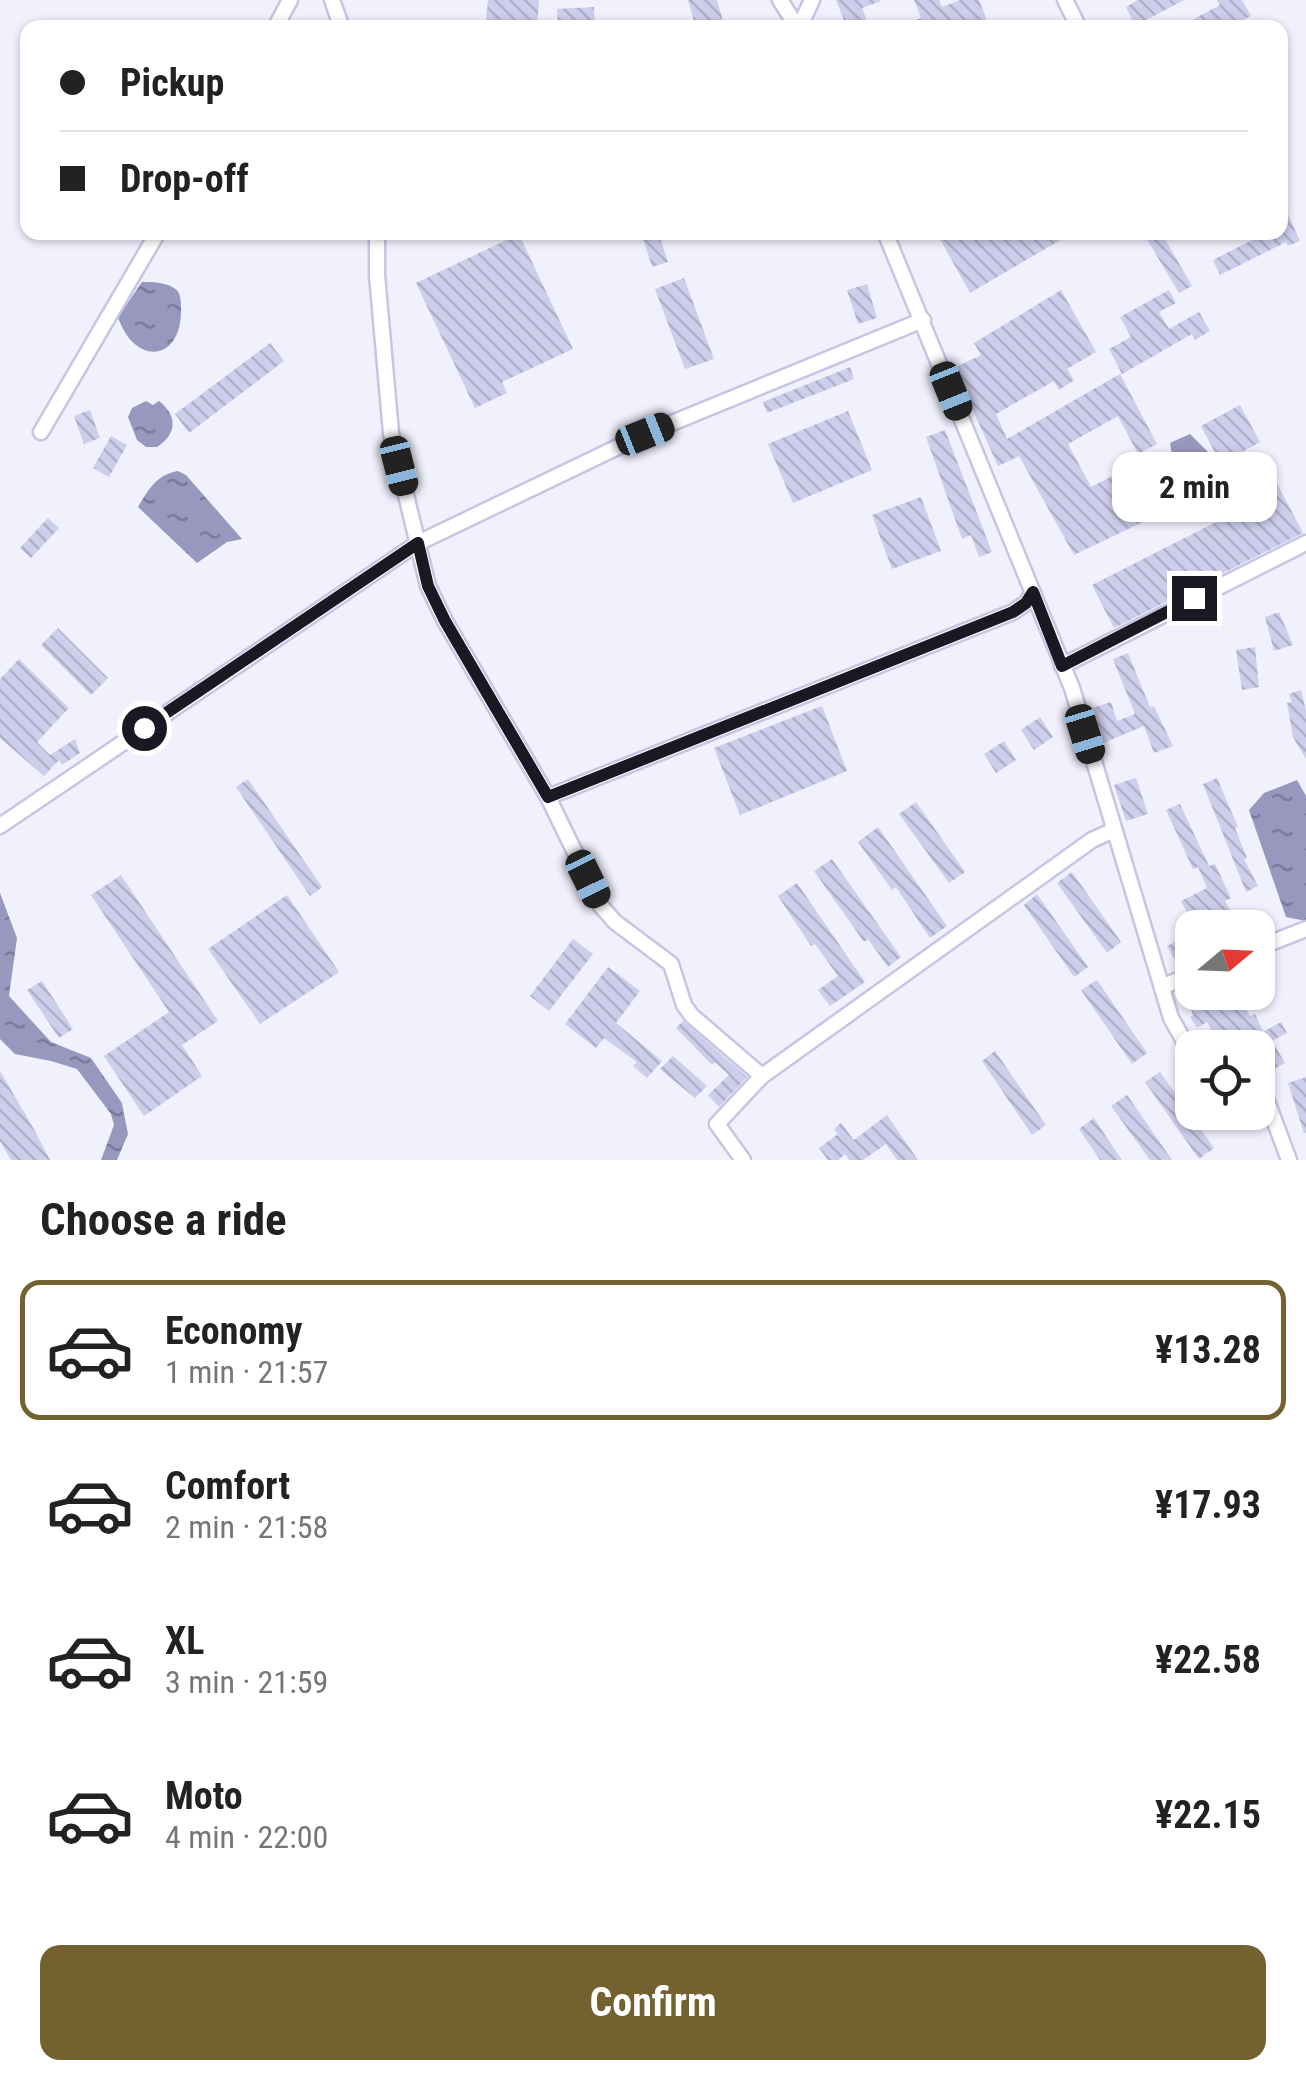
<!DOCTYPE html>
<html lang="en">
<head>
<meta charset="utf-8">
<style>
  :root { --surface:#fff; --page:#f6f6f6; --text:#222; --muted:#767676; --line:#e0e0e0; --accent:#736230 }
  body { margin:0; font-family:"Roboto Condensed",sans-serif; background:var(--page); color:var(--text); height:100vh; display:flex; flex-direction:column; font-size:38px; white-space:nowrap }
  * { box-sizing:border-box; margin:0 }
  p { font-size:32px; color:var(--muted) }
  .icon { flex:none; width:55px; height:55px; fill:none; stroke:currentColor; stroke-width:2; stroke-linecap:round; stroke-linejoin:round }
  .map { position:relative; height:1160px; overflow:hidden }
  .panel { display:flex; flex-direction:column; background:var(--surface); flex:1 }
  .panel>* { flex:none }
  .guide { position:absolute; left:20px; top:20px; width:1268px; height:220px; border-radius:20px; box-shadow:0 2px 8px #0004; display:grid; align-content:center; height:220px; padding:0 40px; background:var(--surface) }
  .needle { width:65px; rotate:71deg }
  .buttons { position:absolute; left:1175px; top:910px; display:grid; gap:20px }
  .buttons a { display:grid; place-items:center; width:100px; height:100px; border-radius:20px; background:var(--surface); box-shadow:0 2px 8px #0004; font-size:50px }
  .end { position:absolute; width:45px; height:45px; margin:-22px; border:12px solid #191823; background:#fff; box-shadow:0 0 0 5px #fff }
  .from { border-radius:50% }
  .bubble { position:absolute; height:70px; border-radius:20px; background:var(--surface); box-shadow:0 2px 8px #0004; font-size:32px; font-weight:700; line-height:70px; text-align:center }
  .car { position:absolute; width:30px; height:60px; margin:-30px -15px; border-radius:12px; box-shadow:0 0 8px 2px #0007; background:linear-gradient(#222 24%,#8ab4d8 0 40%,#222 0 76%,#8ab4d8 0 86%,#222 0) }
  .guide b { display:flex; align-items:center; gap:35px; height:95px; font-size:38px }
  .guide b+b { border-top:2px solid var(--line) }
  .guide i { width:25px; height:25px; background:var(--text) }
  ul { padding:0; list-style:none }
  li { display:flex; align-items:center; gap:30px; height:140px; margin:0 20px 15px; padding:0 20px; border:5px solid transparent; border-radius:20px }
  li div { flex:1 }
  li b { display:block; font-size:38px }
  li em { font-style:normal; font-weight:700 }
  li.selected { border-color:var(--accent) }
  li>.icon { width:90px; height:90px; stroke-width:1.5 }
  h2 { padding:0 40px; font-size:45px; line-height:120px }
  .primary-button { display:flex; gap:20px; margin-top:auto; padding:20px 40px }
  .primary-button a { flex:1; height:115px; border-radius:20px; background:var(--accent); color:#fff; font-size:40px; font-weight:700; line-height:115px; text-align:center }
  .map>svg:first-child { display:block }
  .water { fill:url(#water-ripples) }
  .building { fill:url(#building-back-hatch) }
  .lines { fill:none; stroke-linecap:round; stroke-linejoin:round }
  .minor-casing { stroke:#c6c5e3; stroke-width:19 }
  .minor { stroke:#fff; stroke-width:14 }
  .route { stroke:#191823; stroke-width:12 }
</style>
</head>
<body>
<div class="map">
<svg width="1306" height="1160" viewBox="0 0 1306 1160">
  <defs>
    <pattern id="water-ripples" width="26" height="14" patternUnits="userSpaceOnUse" patternTransform="scale(2.5)"><rect width="26" height="14" fill="#9897bd"/><path d="M2 4q2-2 4 0t4 0M15 11q2-2 4 0t4 0" fill="none" stroke="#7b7a99"/></pattern>
    <pattern id="building-back-hatch" width="6" height="6" patternUnits="userSpaceOnUse" patternTransform="scale(2.5)"><rect width="6" height="6" fill="#cecdeb"/><path d="M-1 5l2 2M0 0l6 6M5-1l2 2" fill="none" stroke="#b0afc9"/></pattern>
  </defs>
  <rect width="100%" height="100%" fill="#f1f0fd"/>
  <g class="water">
    <path d="M 142,282 C 151,282 165,282 174,288 C 181,292 181,301 181,309 C 182,363 134,366 118,317 Z"/>
    <path d="M 146,401 L 153,405 L 159,401 C 178,416 177,434 157,447 L 146,447 L 137,440 L 128,417 L 132,408 Z"/>
    <polygon points="1190,434 1209,453 1213,476 1189,487 1175,472 1170,443"/>
    <path d="M 178,471 L 186,475 L 242,539 L 227,542 L 197,563 L 138,507 C 149,489 156,475 178,471 Z"/>
    <polygon points="1297,780 1306,796 1306,921 1286,917 1249,810 1264,793"/>
    <polygon points="0,893 17,938 9,996 51,1042 91,1058 122,1103 128,1134 117,1160 101,1160 114,1125 111,1114 77,1069 51,1061 15,1054 0,1039"/>
  </g>
  <g class="building">
    <polygon points="488,0 539,0 537,28 485,28"/>
    <polygon points="688,0 717,0 723,21 696,28"/>
    <polygon points="836,0 880,0 881,1 862,8 870,28 847,28"/>
    <polygon points="914,0 939,0 942,7 960,0 979,0 990,28 898,28 921,18"/>
    <polygon points="1138,0 1184,0 1135,26 1126,7"/>
    <polygon points="1217,0 1242,0 1251,16 1229,28 1177,28 1220,5"/>
    <polygon points="594,7 595,28 558,28 557,9"/>
    <polygon points="1280,197 1300,241 1288,246 1286,242 1220,275 1213,260 1268,232 1280,232"/>
    <polygon points="641,232 658,232 668,262 652,267"/>
    <polygon points="936,232 1074,232 970,293"/>
    <polygon points="1150,232 1161,232 1192,286 1179,293 1145,236"/>
    <polygon points="519,234 573,349 502,382 507,393 475,408 416,283"/>
    <polygon points="684,278 714,359 685,369 655,289"/>
    <polygon points="867,284 877,318 858,324 847,290"/>
    <polygon points="1061,290 1096,352 1067,369 1074,380 1059,390 1054,381 996,414 1007,439 1120,374 1157,444 1138,454 1118,416 1068,444 1091,487 1120,472 1145,521 1074,555 1019,456 998,466 954,368 981,355 974,343"/>
    <polygon points="1169,290 1176,303 1159,312 1169,329 1199,312 1210,331 1195,340 1192,334 1122,374 1109,349 1131,337 1120,317"/>
    <polygon points="270,343 284,361 189,433 175,414"/>
    <polygon points="850,367 854,379 767,413 763,402"/>
    <polygon points="1240,405 1260,442 1221,464 1201,426"/>
    <polygon points="90,410 100,438 84,444 74,416"/>
    <polygon points="848,411 872,470 793,503 768,444"/>
    <polygon points="945,430 992,552 979,557 971,535 962,539 926,437"/>
    <polygon points="111,436 127,445 109,477 93,468"/>
    <polygon points="1267,464 1303,533 1114,628 1092,585 1220,520 1208,495"/>
    <polygon points="921,497 941,551 892,569 872,515"/>
    <polygon points="48,518 59,528 31,558 20,548"/>
    <polygon points="1279,612 1293,645 1274,651 1265,617"/>
    <polygon points="58,628 108,678 91,695 41,645"/>
    <polygon points="1255,647 1259,687 1242,690 1236,650"/>
    <polygon points="1128,653 1150,707 1154,706 1173,746 1154,753 1144,726 1103,743 1092,708 1111,702 1117,721 1135,714 1113,659"/>
    <polygon points="19,659 69,708 37,742 50,755 75,739 80,753 62,765 59,760 44,776 0,738 0,679"/>
    <polygon points="1301,690 1306,711 1306,759 1293,737 1287,703 1292,702 1289,694"/>
    <polygon points="822,706 847,771 740,815 714,748"/>
    <polygon points="1040,717 1053,737 1034,750 1021,730"/>
    <polygon points="1004,741 1016,760 996,773 984,754"/>
    <polygon points="1136,778 1148,814 1126,821 1114,785"/>
    <polygon points="1217,778 1238,827 1235,828 1247,858 1244,859 1258,886 1246,892 1203,784"/>
    <polygon points="248,779 322,887 310,896 236,787"/>
    <polygon points="916,802 965,872 949,883 899,814"/>
    <polygon points="1180,804 1209,866 1215,864 1231,898 1225,901 1240,928 1195,928 1181,901 1207,888 1198,867 1193,869 1166,810"/>
    <polygon points="878,827 947,926 930,938 896,887 892,890 858,842"/>
    <polygon points="832,859 901,957 888,967 868,939 864,942 814,871"/>
    <polygon points="1072,872 1121,942 1107,953 1057,883"/>
    <polygon points="121,875 218,1021 182,1045 202,1076 144,1116 104,1056 169,1012 91,895"/>
    <polygon points="797,883 865,982 830,1006 818,990 838,976 815,944 811,946 778,896"/>
    <polygon points="1037,894 1088,967 1074,977 1024,905"/>
    <polygon points="287,895 339,972 260,1024 208,949"/>
    <polygon points="1192,933 1192,964 1179,968 1167,946"/>
    <polygon points="573,939 593,954 549,1011 530,996"/>
    <polygon points="608,967 640,991 616,1023 662,1061 647,1078 633,1066 637,1062 604,1038 596,1048 565,1024"/>
    <polygon points="1097,980 1147,1053 1132,1064 1081,990"/>
    <polygon points="42,981 73,1029 59,1038 27,990"/>
    <polygon points="1184,992 1217,992 1222,1006 1239,996 1250,1016 1255,1014 1263,1032 1281,1022 1287,1033 1272,1041 1285,1063 1270,1071 1258,1048 1234,1048 1227,1034 1217,1039 1207,1022 1197,1028 1190,1017 1193,1015"/>
    <polygon points="683,1021 747,1077 719,1107 708,1095 729,1075 715,1062 712,1065 676,1028"/>
    <polygon points="995,1051 1046,1125 1032,1135 982,1061"/>
    <polygon points="673,1056 707,1086 695,1098 660,1069"/>
    <polygon points="0,1071 35,1131 50,1160 11,1160 0,1141"/>
    <polygon points="1160,1072 1214,1148 1199,1159 1145,1082"/>
    <polygon points="1306,1077 1306,1133 1304,1133 1288,1083"/>
    <polygon points="1127,1095 1141,1115 1172,1160 1150,1160 1111,1106"/>
    <polygon points="887,1115 918,1160 897,1160 886,1144 863,1160 849,1160 845,1154 838,1160 828,1160 819,1148 838,1134 834,1129 841,1123 854,1140"/>
    <polygon points="1094,1118 1107,1138 1122,1160 1100,1160 1079,1129"/>
  </g>
  <g class="lines">
    <g class="minor-casing">
      <g id="minor">
        <polyline points="332,0 342,28"/>
        <polyline points="780,0 798,28"/>
        <polyline points="1065,0 1079,28"/>
        <polyline points="275,28 290,0"/>
        <polyline points="799,28 812,0"/>
        <polyline points="377,232 377,275 391,433 428,586 445,621 548,797 601,906 615,922 671,964 684,1005 692,1016 762,1076"/>
        <polyline points="885,232 1072,688 1171,1018 1184,1041 1192,1048"/>
        <polyline points="41,432 158,232"/>
        <polyline points="1062,666 1306,543"/>
        <polyline points="548,797 1013,612 1026,603 1033,593"/>
        <polyline points="0,826 418,543 645,434 923,320"/>
        <polyline points="1258,948 1306,929"/>
        <polyline points="1162,987 1192,974"/>
        <polyline points="1258,1089 1267,1101 1289,1160"/>
        <polyline points="743,1160 717,1124 762,1076 1092,840 1114,830"/>
      </g>
    </g>
    <use href="#minor" class="minor"/>
  </g>
  <g class="lines">
    <polyline class="route" points="144,728 418,543 428,586 445,621 548,797 1013,612 1026,603 1033,592 1062,666 1194,598"/>
  </g>
</svg>
<div class="buttons">
<a><svg class="needle" viewBox="-14 -14 28 28"><path d="M0-13l5 13h-10z" fill="#e53935"/><path d="M0 13l5-13h-10z" fill="#767676"/></svg></a>
<a><svg class="icon" aria-label="locate" viewBox="0 0 24 24"><circle cx="12" cy="12" r="6"/><path d="M12 2v4M12 18v4M2 12h4M18 12h4"/></svg></a>
</div>
<i class="end from" style="left:144px;top:728px"></i>
<i class="end" style="left:1194px;top:598px"></i>
<div class="bubble" style="left:1112px;top:452px;width:165px">2 min</div>
<i class="car" style="left:951px;top:391px;rotate:158deg"></i>
<i class="car" style="left:645px;top:434px;rotate:68deg"></i>
<i class="car" style="left:399px;top:466px;rotate:166deg"></i>
<i class="car" style="left:1085px;top:734px;rotate:163deg"></i>
<i class="car" style="left:588px;top:879px;rotate:154deg"></i>
<div class="guide">
<b><i class="from"></i>Pickup</b>
<b><i></i>Drop-off</b>
</div>
</div>
<section class="panel">
<h2>Choose a ride</h2>
<ul>
<li class="selected"><svg class="icon" aria-label="car" viewBox="0 0 24 24"><path d="M5 17H2v-5l4-1 3-4h7l3 4 3 1v5h-3M9 17h6M6 11h13"/><circle cx="7" cy="17" r="2"/><circle cx="17" cy="17" r="2"/></svg><div><b>Economy</b><p>1 min · 21:57</p></div><em>¥13.28</em></li>
<li><svg class="icon" aria-label="car" viewBox="0 0 24 24"><path d="M5 17H2v-5l4-1 3-4h7l3 4 3 1v5h-3M9 17h6M6 11h13"/><circle cx="7" cy="17" r="2"/><circle cx="17" cy="17" r="2"/></svg><div><b>Comfort</b><p>2 min · 21:58</p></div><em>¥17.93</em></li>
<li><svg class="icon" aria-label="car" viewBox="0 0 24 24"><path d="M5 17H2v-5l4-1 3-4h7l3 4 3 1v5h-3M9 17h6M6 11h13"/><circle cx="7" cy="17" r="2"/><circle cx="17" cy="17" r="2"/></svg><div><b>XL</b><p>3 min · 21:59</p></div><em>¥22.58</em></li>
<li><svg class="icon" aria-label="car" viewBox="0 0 24 24"><path d="M5 17H2v-5l4-1 3-4h7l3 4 3 1v5h-3M9 17h6M6 11h13"/><circle cx="7" cy="17" r="2"/><circle cx="17" cy="17" r="2"/></svg><div><b>Moto</b><p>4 min · 22:00</p></div><em>¥22.15</em></li>
</ul>
<div class="primary-button"><a>Confirm</a></div>
</section>
</body>
</html>
